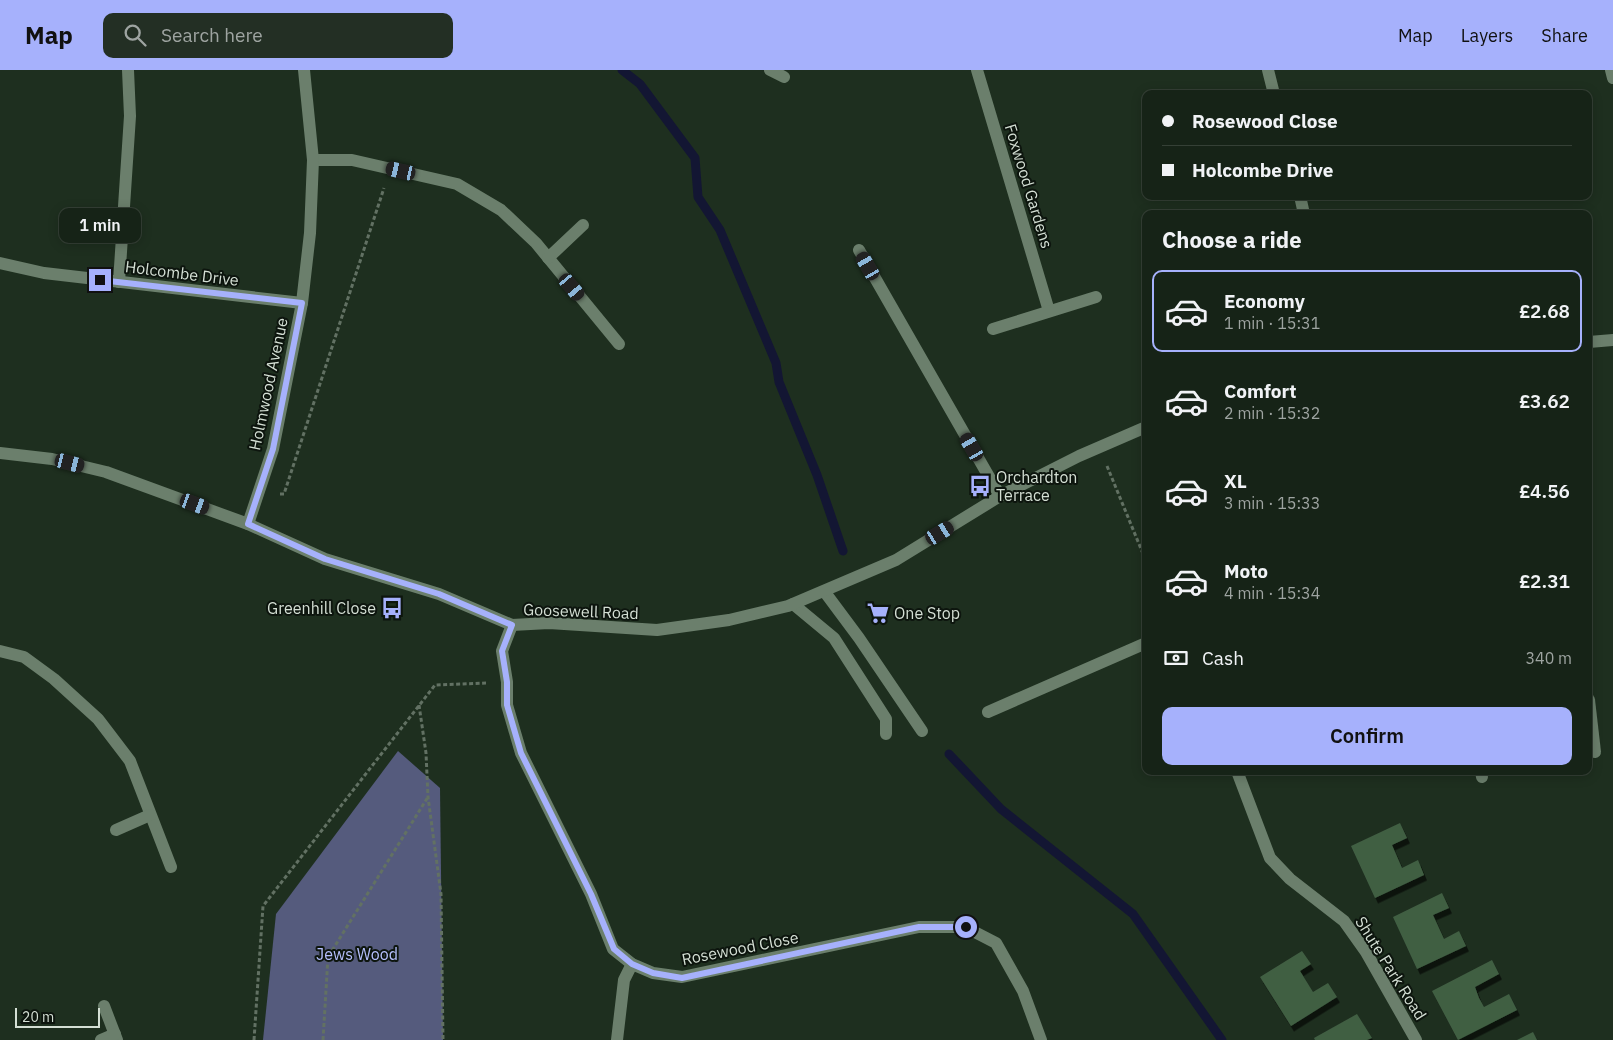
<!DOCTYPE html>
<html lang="en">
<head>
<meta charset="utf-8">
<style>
  :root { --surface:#162317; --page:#232f24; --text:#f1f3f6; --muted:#9ea4a1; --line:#354036; --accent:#a6b1fc }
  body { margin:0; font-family:"IBM Plex Sans",sans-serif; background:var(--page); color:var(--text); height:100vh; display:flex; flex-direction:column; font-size:19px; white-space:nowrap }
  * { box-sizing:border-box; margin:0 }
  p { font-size:16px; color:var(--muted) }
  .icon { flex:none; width:28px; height:28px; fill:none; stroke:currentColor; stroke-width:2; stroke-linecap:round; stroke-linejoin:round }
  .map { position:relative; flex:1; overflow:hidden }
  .panel { position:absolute; left:1142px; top:140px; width:450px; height:565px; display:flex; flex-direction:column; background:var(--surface); border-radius:10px; box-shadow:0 2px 12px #0003,0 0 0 1px var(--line) }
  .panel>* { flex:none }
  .hud { position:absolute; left:1142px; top:20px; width:450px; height:110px; border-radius:10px; box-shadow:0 2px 12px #0003,0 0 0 1px var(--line); display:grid; align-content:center; height:110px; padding:0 20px; background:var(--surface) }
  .scale { position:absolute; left:15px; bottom:12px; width:85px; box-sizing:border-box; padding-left:5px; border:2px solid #d4dfd4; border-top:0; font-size:14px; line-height:18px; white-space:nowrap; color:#d4dfd4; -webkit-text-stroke:4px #0d150e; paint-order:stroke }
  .end { position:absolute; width:22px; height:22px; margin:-11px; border:6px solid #a6b1fc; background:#111; box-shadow:0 0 0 2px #111 }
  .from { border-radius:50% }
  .bubble { position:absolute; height:35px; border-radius:10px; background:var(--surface); box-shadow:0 2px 12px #0003,0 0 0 1px var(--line); font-size:16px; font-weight:600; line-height:35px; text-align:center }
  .car { position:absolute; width:15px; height:30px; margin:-15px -8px; border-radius:6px; box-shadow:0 0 4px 1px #0007; background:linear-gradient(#222 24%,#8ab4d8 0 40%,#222 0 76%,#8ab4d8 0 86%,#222 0) }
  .hud b { display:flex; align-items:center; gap:18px; height:48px; font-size:19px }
  .hud b+b { border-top:1px solid var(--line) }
  .hud i { width:12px; height:12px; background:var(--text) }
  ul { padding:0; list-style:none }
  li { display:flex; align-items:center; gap:15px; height:82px; margin:0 10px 8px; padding:0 10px; border:2px solid transparent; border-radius:10px }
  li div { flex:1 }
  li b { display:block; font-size:19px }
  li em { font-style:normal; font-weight:600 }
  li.active { border-color:var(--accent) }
  li>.icon { width:45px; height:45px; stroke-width:1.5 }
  h2 { padding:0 20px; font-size:22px; line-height:60px }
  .pay { display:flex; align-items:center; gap:12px; height:55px; padding:0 20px; font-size:19px }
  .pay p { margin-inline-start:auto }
  .action { display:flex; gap:10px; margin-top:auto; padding:10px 20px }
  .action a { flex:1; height:58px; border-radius:10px; background:var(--accent); color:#111; font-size:20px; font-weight:600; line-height:58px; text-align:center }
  header { display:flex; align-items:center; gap:30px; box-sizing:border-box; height:70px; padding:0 25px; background:var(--accent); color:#111 }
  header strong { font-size:24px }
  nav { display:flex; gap:28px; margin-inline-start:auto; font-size:18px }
  .search { width:350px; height:45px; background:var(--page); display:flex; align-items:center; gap:12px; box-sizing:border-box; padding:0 18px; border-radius:10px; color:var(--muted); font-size:19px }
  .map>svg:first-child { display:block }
  .forest { fill:#555b7d }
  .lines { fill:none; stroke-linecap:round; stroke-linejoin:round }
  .stream { stroke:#131633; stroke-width:9 }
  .building { fill:#415e43; filter:url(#shadow) }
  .path { stroke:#627163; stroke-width:3; stroke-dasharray:4 2.5; stroke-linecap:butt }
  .lane { stroke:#6b7f6c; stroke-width:12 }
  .street { stroke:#6b7f6c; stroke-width:12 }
  .secondary { stroke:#6b7f6c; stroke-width:12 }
  .route { stroke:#a6b1fc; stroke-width:6 }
  .labels { text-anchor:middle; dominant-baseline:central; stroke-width:4; stroke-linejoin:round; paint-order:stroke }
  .street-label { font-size:16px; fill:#d4dfd4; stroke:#0d150e }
  .poi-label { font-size:16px; fill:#d4dfd4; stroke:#0d150e; text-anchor:start }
  .park-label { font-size:16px; fill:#b5bffc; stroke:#0d150e }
</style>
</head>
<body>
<header>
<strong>Map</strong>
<div class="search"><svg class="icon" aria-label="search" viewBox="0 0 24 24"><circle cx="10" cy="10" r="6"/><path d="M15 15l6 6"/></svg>Search here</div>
<nav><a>Map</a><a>Layers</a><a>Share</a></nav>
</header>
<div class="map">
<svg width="1613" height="970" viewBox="0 0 1613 970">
  <defs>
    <filter id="shadow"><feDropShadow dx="3" dy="5.5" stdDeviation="0" flood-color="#0009"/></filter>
  </defs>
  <rect width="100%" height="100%" fill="#1e2f1f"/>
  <polygon class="forest" points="398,681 440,718 443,970 263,970 276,844"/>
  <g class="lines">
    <g class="stream">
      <polyline points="622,0 640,14 695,88 698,127 720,160 776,293 779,312 817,405 843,481"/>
      <polyline points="949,684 1001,739 1133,844 1222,970"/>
    </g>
  </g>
  <g class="building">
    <polygon points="1400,753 1407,768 1392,775 1402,798 1418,790 1424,805 1375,828 1351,776"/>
    <polygon points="1442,823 1449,838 1433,845 1444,869 1459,861 1466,876 1417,899 1393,847"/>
    <polygon points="1302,881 1311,894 1300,901 1313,922 1328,913 1337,927 1291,956 1260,907"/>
    <polygon points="1492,890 1499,904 1475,917 1479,928 1484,937 1509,924 1517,940 1458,970 1432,921"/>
    <polygon points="1357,944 1372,968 1367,970 1315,970 1314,968"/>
    <polygon points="1533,962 1537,970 1517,970"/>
  </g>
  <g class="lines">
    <g class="path">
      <polyline points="1107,396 1146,491"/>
      <polyline points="280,424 284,424 384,118"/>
      <polyline points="419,635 426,683 428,727 441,824 443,970"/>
      <polyline points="254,970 263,836 435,615 486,613"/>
      <polyline points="323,970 328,887 428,727"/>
    </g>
    <g class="lane">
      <polyline points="827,525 859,568 922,661"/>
      <polyline points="793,534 834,568 886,649 886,664"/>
      <polyline points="1589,630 1595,682"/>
      <polyline points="988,642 1146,573"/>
    </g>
    <g class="street">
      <polyline points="770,0 784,7"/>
      <polyline points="977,0 1049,241"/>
      <polyline points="1268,0 1274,24"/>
      <polyline points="1611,0 1613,8"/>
      <polyline points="313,90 352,90 457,114 501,140 536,173 619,274"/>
      <polyline points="1300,126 1304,144"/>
      <polyline points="859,180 1000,426"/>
      <polyline points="548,188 583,155"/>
      <polyline points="0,193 44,203 302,233"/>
      <polyline points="119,212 130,46 128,0"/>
      <polyline points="993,259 1096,227"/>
      <polyline points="248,454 273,379 302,233 310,163 313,90 304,0"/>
      <polyline points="512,555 502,581 507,612 507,635 521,683 591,824 613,879 632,894 653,903 682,907 919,857 965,857 996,873 1023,921 1041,970"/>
      <polyline points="0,581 24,587 54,609 98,649 130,691 171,797"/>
      <polyline points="1237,701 1270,788 1290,809 1344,851 1366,882 1416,970"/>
      <polyline points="1481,701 1482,707"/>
      <polyline points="116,760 150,745"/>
      <polyline points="104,936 117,970"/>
      <polyline points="101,970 115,964"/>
      <polyline points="617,970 624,910 632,894"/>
    </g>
    <g class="secondary">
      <polyline points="1589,272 1613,270"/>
      <polyline points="0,383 52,389 106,402 248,454 325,489 439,524 512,555 549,553 657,560 729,550 788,536 896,490 1000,426 1079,386 1146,357"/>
    </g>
  </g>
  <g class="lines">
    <polyline class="route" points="100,210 302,233 273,379 248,454 325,489 439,524 512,555 502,581 507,612 507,635 521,683 591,824 614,879 632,894 653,903 682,908 919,857 966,857"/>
  </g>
  <defs>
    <g id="bus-bare" transform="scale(1.725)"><path d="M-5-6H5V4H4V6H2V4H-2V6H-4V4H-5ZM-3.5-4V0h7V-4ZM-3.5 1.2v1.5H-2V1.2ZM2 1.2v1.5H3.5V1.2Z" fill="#a6b1fc" stroke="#0d150e" stroke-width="2.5" paint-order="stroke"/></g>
    <g id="supermarket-bare" transform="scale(1.725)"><path d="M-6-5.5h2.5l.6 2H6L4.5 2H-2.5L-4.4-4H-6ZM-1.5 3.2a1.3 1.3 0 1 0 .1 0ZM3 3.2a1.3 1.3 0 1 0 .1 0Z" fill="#a6b1fc" stroke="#0d150e" stroke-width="2.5" paint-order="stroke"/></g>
  </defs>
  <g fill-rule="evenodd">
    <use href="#bus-bare" x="980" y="416"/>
    <use href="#bus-bare" x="392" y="538"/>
    <use href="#supermarket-bare" x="878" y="543"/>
  </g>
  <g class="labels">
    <g class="street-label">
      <text transform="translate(1029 116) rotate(73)">Foxwood Gardens</text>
      <text transform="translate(182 203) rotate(7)">Holcombe Drive</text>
      <text transform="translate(268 314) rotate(-78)">Holmwood Avenue</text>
      <text transform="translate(581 541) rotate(2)">Goosewell Road</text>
      <text transform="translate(740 878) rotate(-11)">Rosewood Close</text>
      <text transform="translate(1391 898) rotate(58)">Shute Park Road</text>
    </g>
    <g class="poi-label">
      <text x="996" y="407">Orchardton<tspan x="996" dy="18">Terrace</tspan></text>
      <text x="376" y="538" text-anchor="end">Greenhill Close</text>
      <text x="894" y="543">One Stop</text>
    </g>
    <g class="park-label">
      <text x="357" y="884">Jews Wood</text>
    </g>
  </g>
</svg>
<div class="scale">20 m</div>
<i class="end from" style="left:966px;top:857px"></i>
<i class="end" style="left:100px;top:210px"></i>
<div class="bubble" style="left:59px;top:138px;width:82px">1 min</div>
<i class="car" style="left:401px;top:101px;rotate:283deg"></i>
<i class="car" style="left:868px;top:196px;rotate:330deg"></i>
<i class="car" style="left:572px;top:217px;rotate:140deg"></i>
<i class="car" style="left:972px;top:377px;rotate:330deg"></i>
<i class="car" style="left:70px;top:393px;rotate:104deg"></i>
<i class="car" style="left:195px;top:434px;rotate:110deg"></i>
<i class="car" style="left:940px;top:463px;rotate:59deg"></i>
<div class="hud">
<b><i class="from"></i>Rosewood Close</b>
<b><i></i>Holcombe Drive</b>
</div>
<section class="panel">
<h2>Choose a ride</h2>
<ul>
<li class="active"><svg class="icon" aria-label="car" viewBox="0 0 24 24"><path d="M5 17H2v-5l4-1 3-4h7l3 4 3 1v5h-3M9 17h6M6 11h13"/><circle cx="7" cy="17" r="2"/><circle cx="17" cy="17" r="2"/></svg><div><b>Economy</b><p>1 min · 15:31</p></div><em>£2.68</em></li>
<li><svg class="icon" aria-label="car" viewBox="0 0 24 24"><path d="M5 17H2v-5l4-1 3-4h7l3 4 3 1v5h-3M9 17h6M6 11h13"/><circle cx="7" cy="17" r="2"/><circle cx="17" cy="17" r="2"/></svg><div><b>Comfort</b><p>2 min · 15:32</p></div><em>£3.62</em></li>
<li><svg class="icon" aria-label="car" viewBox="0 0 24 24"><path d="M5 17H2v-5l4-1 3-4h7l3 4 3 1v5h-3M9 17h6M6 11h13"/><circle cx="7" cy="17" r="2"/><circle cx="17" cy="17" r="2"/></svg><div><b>XL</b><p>3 min · 15:33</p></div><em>£4.56</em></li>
<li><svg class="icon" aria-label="car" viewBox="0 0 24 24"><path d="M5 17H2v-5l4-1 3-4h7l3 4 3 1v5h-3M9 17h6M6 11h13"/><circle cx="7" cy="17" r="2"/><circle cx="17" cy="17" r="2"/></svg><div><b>Moto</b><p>4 min · 15:34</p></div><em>£2.31</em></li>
</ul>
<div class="pay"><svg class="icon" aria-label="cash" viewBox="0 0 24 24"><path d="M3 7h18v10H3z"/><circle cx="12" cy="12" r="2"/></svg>Cash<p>340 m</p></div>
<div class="action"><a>Confirm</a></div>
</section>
</div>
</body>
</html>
